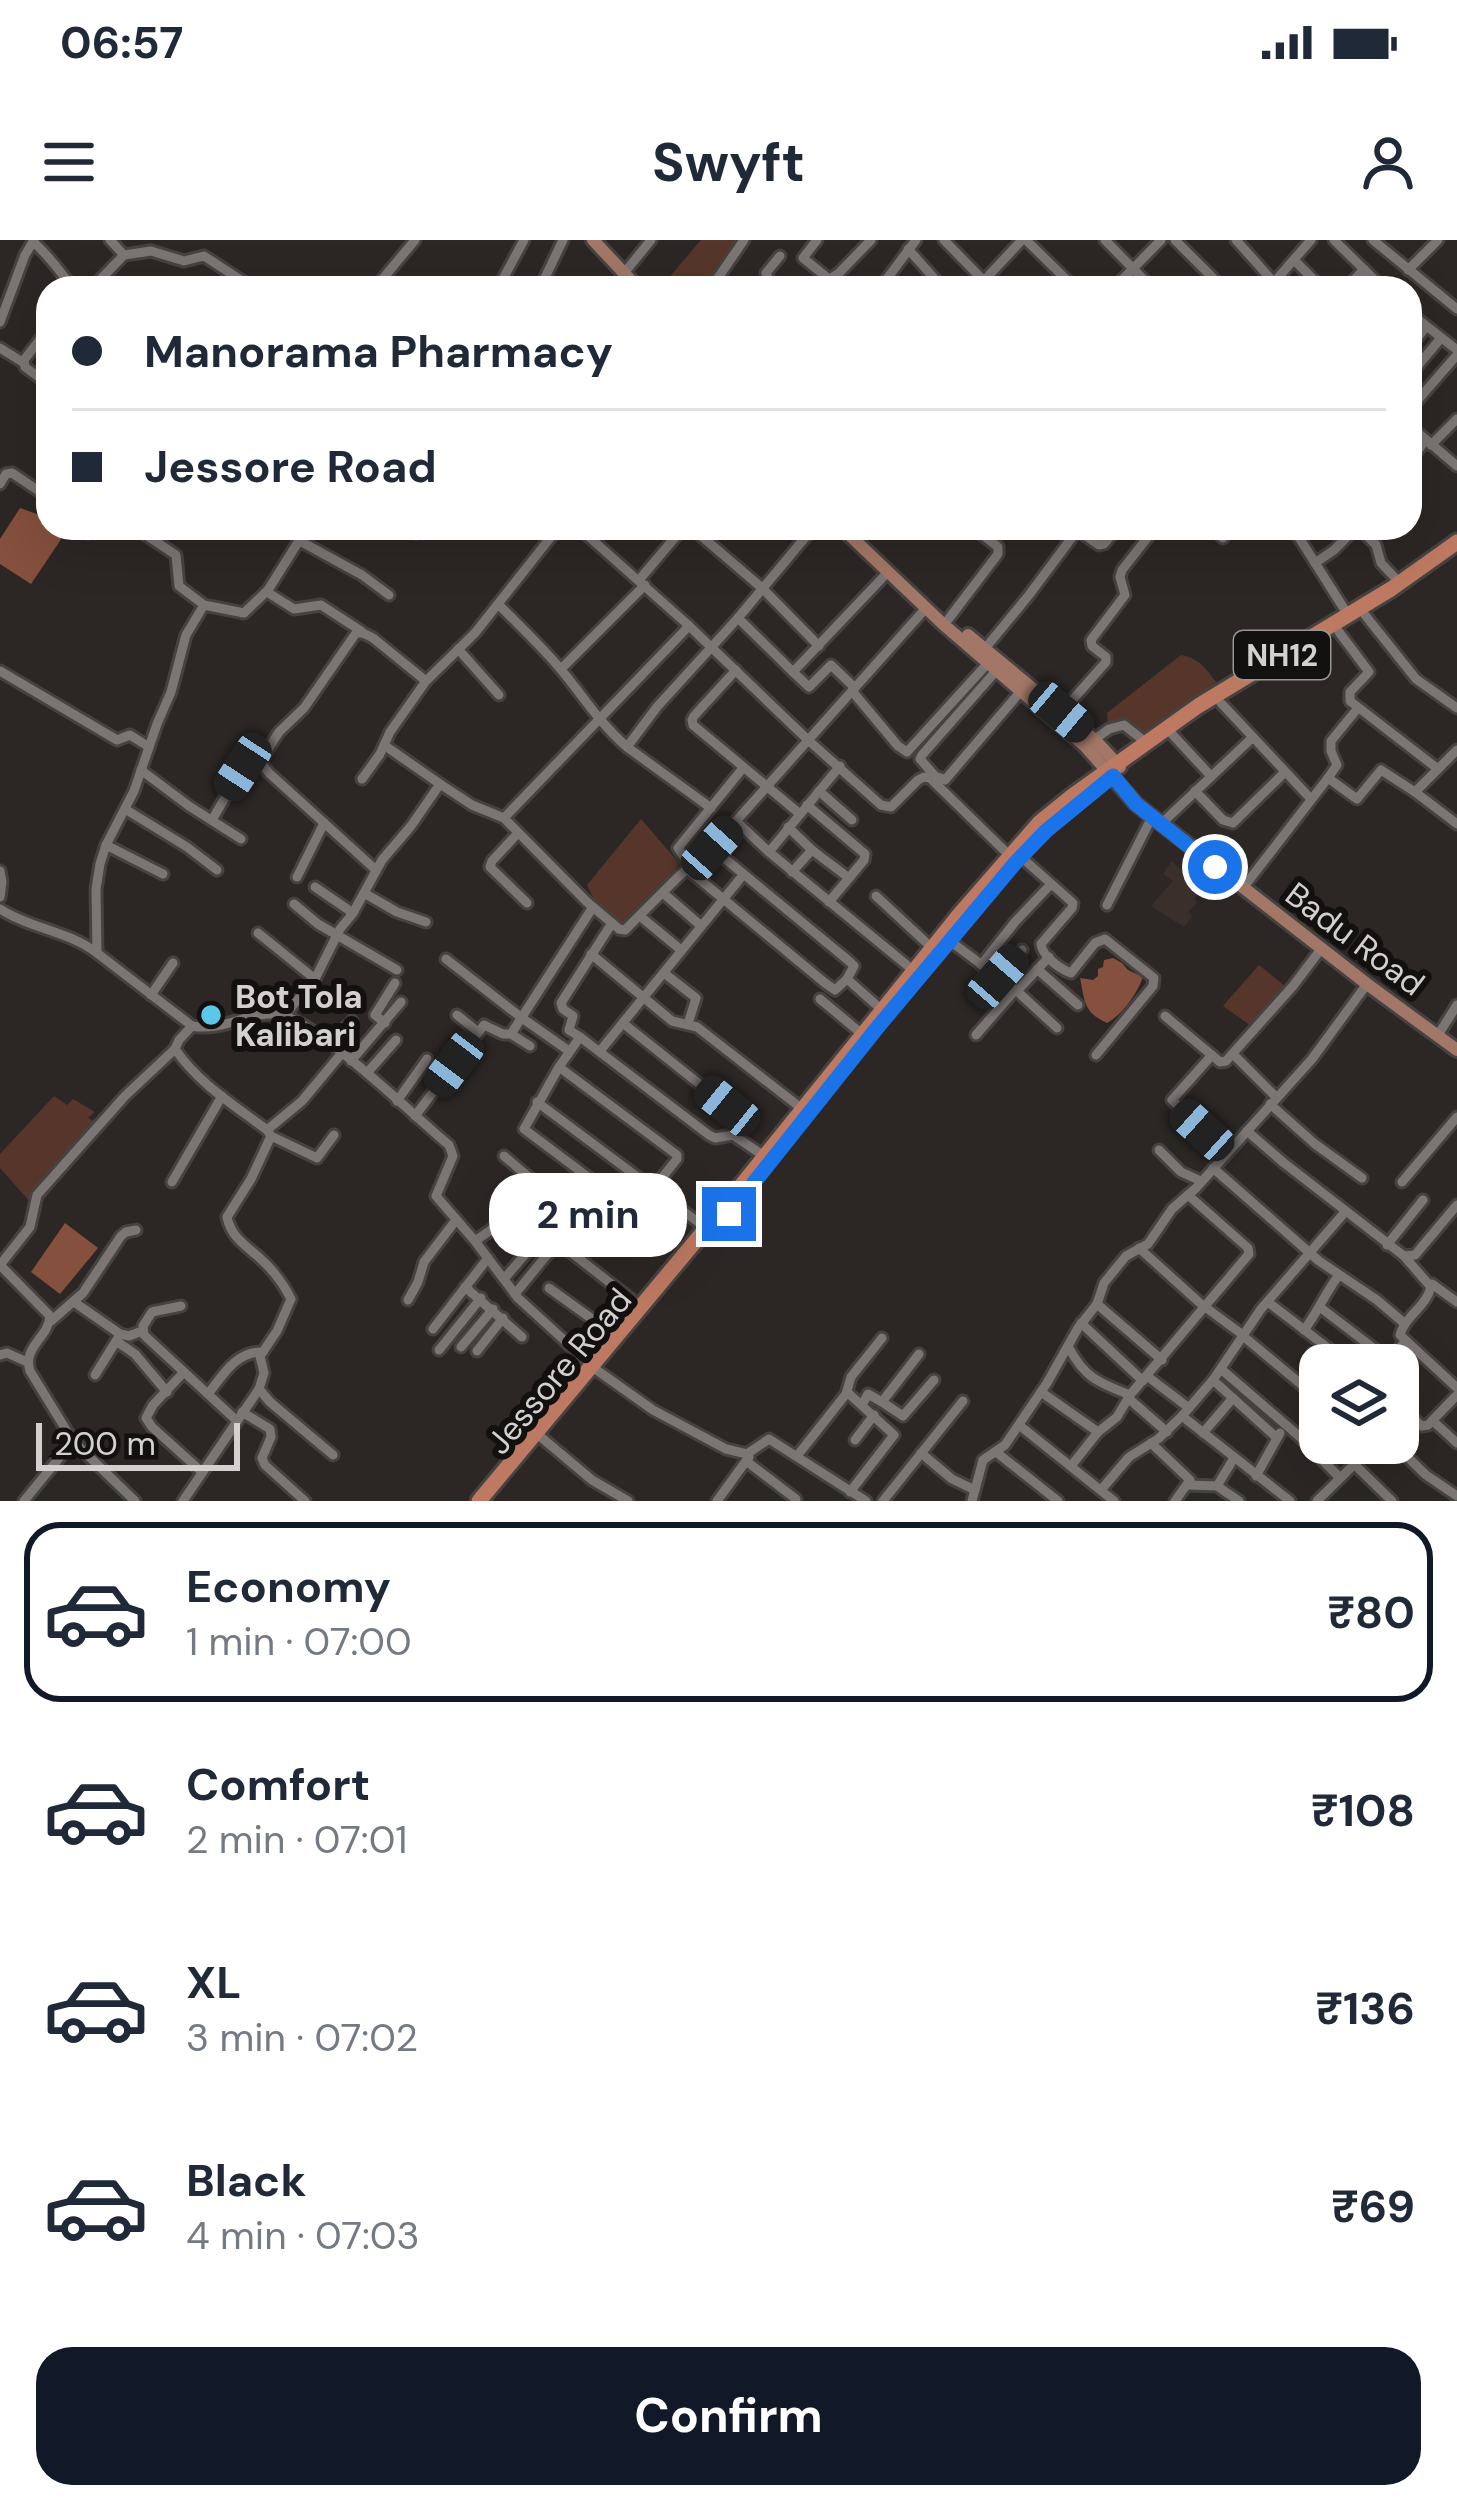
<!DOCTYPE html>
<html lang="en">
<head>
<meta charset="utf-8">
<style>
  :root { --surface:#fff; --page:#f6f6f7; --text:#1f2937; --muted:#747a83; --line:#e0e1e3; --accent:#111827 }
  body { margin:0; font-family:"DM Sans",sans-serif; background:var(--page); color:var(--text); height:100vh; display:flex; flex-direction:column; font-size:45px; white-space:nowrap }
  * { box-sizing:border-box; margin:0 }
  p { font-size:39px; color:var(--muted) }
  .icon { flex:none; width:66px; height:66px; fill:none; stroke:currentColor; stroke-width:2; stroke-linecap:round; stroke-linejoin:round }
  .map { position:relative; height:1261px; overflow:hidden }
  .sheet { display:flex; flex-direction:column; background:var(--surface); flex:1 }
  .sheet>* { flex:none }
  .banner { position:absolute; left:36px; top:36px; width:1386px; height:264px; border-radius:36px; box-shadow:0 12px 48px #0002; display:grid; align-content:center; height:264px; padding:0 36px; background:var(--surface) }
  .controls { position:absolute; left:1299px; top:1104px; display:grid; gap:24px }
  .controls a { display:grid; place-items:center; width:120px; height:120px; border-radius:24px; background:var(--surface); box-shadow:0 12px 48px #0002; font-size:60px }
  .scale { position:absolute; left:36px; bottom:30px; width:204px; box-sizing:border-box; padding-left:12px; border:6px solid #d3d0cf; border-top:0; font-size:33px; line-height:42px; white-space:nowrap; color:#d3d0cf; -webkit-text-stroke:9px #131010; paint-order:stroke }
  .end { position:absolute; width:54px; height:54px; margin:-27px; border:15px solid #1a73e8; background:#fff; box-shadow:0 0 0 6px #fff }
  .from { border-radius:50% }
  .bubble { position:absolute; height:84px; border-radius:36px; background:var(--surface); box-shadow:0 12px 48px #0002; font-size:39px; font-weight:700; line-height:84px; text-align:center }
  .car { position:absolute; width:36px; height:72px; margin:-36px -18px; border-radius:15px; box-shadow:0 0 9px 3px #0007; background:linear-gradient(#222 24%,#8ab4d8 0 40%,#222 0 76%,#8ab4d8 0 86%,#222 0) }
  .banner b { display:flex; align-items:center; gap:42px; height:114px; font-size:45px }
  .banner b+b { border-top:3px solid var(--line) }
  .banner i { width:30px; height:30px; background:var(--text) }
  ul { padding:21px 0 0; list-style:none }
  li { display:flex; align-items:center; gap:36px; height:180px; margin:0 24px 18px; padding:0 12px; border:6px solid transparent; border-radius:36px }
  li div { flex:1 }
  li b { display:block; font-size:45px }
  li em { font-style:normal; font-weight:700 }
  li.active { border-color:var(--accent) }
  li>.icon { width:108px; height:108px; stroke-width:1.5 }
  .primary-button { display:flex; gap:24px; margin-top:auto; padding:24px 36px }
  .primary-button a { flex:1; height:138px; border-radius:36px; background:var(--accent); color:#fff; font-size:48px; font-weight:700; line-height:138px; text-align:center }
  .status { display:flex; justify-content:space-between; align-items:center; height:84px; padding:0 60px; background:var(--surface); direction:ltr }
  .status svg { height:33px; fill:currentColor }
  header { display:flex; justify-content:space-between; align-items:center; height:156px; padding:0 36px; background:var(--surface); font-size:54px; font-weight:700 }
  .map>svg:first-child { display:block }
  .built { fill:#3a2f2b }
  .green { fill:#56362b }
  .water { fill:#85503d }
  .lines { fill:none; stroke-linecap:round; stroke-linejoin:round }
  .minor-casing { stroke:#464240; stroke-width:15 }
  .major-casing { stroke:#464240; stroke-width:18 }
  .highway-casing { stroke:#464240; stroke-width:21 }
  .minor { stroke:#7b7573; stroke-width:9 }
  .major { stroke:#a37768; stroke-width:12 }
  .highway { stroke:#bd7961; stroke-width:15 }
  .route { stroke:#1a73e8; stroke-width:15 }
  .poi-dot { fill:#5cc7e7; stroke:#131010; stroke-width:4.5 }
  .labels { text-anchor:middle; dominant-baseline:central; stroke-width:12; stroke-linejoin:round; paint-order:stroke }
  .shield { fill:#131010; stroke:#999696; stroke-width:3 }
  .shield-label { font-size:30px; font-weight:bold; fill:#d3d0cf }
  .street-label { font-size:33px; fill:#d3d0cf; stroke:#131010 }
  .poi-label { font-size:33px; font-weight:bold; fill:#d3d0cf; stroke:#131010; text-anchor:start }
</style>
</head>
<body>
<div class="status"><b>06:57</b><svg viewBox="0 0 49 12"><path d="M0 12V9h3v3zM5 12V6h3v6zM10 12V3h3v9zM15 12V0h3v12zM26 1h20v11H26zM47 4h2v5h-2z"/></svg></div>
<header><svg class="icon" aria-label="menu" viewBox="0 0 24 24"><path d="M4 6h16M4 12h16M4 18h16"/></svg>Swyft<svg class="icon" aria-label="person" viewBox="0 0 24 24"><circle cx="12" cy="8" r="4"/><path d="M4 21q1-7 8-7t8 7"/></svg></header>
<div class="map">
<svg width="1457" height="1261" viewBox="0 0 1457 1261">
  <rect width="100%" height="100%" fill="#2c2725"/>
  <polygon class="built" points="1172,621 1178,627 1191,633 1191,637 1194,635 1200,640 1196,646 1201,650 1194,659 1197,662 1188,672 1192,676 1184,687 1151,666 1173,641 1163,634"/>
  <g class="green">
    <polygon points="701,0 745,0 714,48 660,48"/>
    <path d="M 1181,415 C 1201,418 1210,434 1221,449 L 1146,499 L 1128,484 L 1108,482 L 1107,473 Z"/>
    <polygon points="641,579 680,624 624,685 595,662 587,645"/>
    <polygon points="1259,725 1286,747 1251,786 1223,766"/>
    <polygon points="54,856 67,865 73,859 95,872 88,878 93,881 99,875 104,880 45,958 40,956 32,964 0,928 0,914"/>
  </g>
  <g class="water">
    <polygon points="20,268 48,278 48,288 59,288 64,295 31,344 0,324 0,299"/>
    <path d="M 1113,718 L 1122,723 L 1128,730 L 1143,737 C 1136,755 1124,773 1107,783 C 1083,772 1085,761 1080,738 L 1093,740 L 1098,736 L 1098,729 L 1103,727 L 1104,720 Z"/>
    <polygon points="65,983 98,1008 60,1054 31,1032"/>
  </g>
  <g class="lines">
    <g class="minor-casing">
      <g id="minor">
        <polyline points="817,0 803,18 829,39"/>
        <polyline points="944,0 984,41"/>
        <polyline points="1026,0 1075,48"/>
        <polyline points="1105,0 1152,48"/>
        <polyline points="1175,0 1223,48"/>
        <polyline points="1236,0 1279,48"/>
        <polyline points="1334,0 1383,48"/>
        <polyline points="1373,0 1457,69"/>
        <path d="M 33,2 C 49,15 60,32 73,48"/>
        <polyline points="908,9 943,48"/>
        <polyline points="124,15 151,11 184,21 204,16 253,48"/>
        <polyline points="1294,20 1322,48"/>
        <polyline points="1408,30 1438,0"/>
        <polyline points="625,32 651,0"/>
        <polyline points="92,48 124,15 110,0"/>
        <polyline points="375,48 415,0"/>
        <polyline points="498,48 524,0"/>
        <polyline points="540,48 563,0"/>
        <polyline points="711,48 744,0"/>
        <polyline points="779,48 769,40 766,33 780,16"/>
        <polyline points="816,48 839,33 871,0"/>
        <polyline points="880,48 916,0"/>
        <polyline points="977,48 1022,0"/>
        <polyline points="1114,48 1161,0"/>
        <polyline points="1269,48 1311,0"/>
        <polyline points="1347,48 1364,29"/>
        <polyline points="1410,73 1457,110"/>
        <polyline points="0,82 25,15 34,0"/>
        <polyline points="48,89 24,120 25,127 48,144"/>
        <polyline points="1410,106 1426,87"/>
        <polyline points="0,108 24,123"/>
        <polyline points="1410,135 1441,98"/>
        <polyline points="1410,169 1457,115"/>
        <polyline points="1410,186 1457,226"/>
        <polyline points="1431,205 1457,179"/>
        <polyline points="1410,220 1426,200"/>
        <polyline points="0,244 6,234 12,233 48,257"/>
        <polyline points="80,288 88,293 95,288"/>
        <polyline points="135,288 152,299"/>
        <polyline points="160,288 152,299 176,315 179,346 204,365 244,373 268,350 307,288"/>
        <polyline points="408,288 416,293 422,288"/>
        <polyline points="579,288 687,384 808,500 881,565 891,567 918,540 924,537 930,538 1010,616"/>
        <polyline points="692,288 762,348 819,406"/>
        <polyline points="1212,288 1223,298"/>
        <polyline points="1293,288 1348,375"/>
        <polyline points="1359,288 1376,305 1381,323 1399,342"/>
        <polyline points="1077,290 1099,305 1104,304 1117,288"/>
        <polyline points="300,301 362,335 389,355"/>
        <polyline points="1315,323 1334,310 1356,288"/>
        <polyline points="639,340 683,288"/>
        <polyline points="267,352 294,369 321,365 361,391"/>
        <path d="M 498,364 C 518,384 539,404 558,426 C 582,454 598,482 627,507 L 657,467 L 738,378 L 813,288"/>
        <polyline points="1365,375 1416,439 1457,468"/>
        <polyline points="738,378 793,432 888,332"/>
        <polyline points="944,385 998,314 998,307 984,296 988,288"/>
        <polyline points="689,386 504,578 587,662 619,689 625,690 679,636 712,608 926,368"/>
        <polyline points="1339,392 1369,432 1350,452 1350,461 1438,529"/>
        <polyline points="458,409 499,455"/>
        <polyline points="983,411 1029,355 1079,288"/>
        <polyline points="561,429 645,345"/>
        <polyline points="736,430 694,476 692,480 693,485 800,574"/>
        <polyline points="0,431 117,500 130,495 149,507"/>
        <polyline points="996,431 922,515 920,519 935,536 945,540 1021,451"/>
        <polyline points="793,432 809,447 831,425 855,448"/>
        <polyline points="852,451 898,506 907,512 988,423"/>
        <polyline points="1221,463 1311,559"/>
        <polyline points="1060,474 1106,422 1106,417 1092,406 1091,400 1125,355 1120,337 1122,330 1155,288"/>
        <polyline points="1171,493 1210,535"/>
        <polyline points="1092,501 1109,489 1124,485 1148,504"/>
        <polyline points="384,505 440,544"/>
        <polyline points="627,507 711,568"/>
        <polyline points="1457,510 1415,552 1457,584"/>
        <polyline points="141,530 189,566 241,599"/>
        <polyline points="1328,538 1337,525 1331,511 1331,501 1358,468"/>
        <polyline points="362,539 380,514 390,492 426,441 475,393 558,288"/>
        <polyline points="819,551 852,580"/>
        <polyline points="1195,551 1223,580 1233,583 1285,532"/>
        <polyline points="807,565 865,614 864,620 829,662"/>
        <polyline points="125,569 187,607 217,630"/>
        <polyline points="212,580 243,527 248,524 262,524"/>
        <polyline points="736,581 769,612 914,731"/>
        <polyline points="1161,584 1252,498"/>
        <polyline points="788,587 812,610 792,632"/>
        <polyline points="518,593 492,621 490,627 527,663"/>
        <polyline points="106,605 163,634"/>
        <polyline points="712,608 849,721 854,726 847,739 882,770"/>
        <polyline points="812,610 849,638"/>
        <polyline points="769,612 840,526"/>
        <path d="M 1021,617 L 1073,663 L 1072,668 L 1041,704 C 1042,716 1060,729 1071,733 L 1095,703 L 1105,699 L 1154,738 L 1153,746 L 1096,815"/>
        <polyline points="690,626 678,608 743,528"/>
        <polyline points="687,629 825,743 835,750 847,739"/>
        <polyline points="376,630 269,533 262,524 261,520 279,492 304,468 356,393 363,393 373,398 426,441"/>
        <polyline points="0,631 2,642 0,657"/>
        <polyline points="297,637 324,583"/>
        <polyline points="315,647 353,673"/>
        <polyline points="1243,648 1328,538 1357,559 1381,530 1415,552"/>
        <polyline points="364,653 397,672 426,682"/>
        <polyline points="663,653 700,685"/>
        <polyline points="876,656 932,708"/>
        <polyline points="294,664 318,684 397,730"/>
        <polyline points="1107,665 1152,577"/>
        <path d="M 0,669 C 31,689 66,690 97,713"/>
        <polyline points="641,677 681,710"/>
        <polyline points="258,693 315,739"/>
        <polyline points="950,701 1017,751 1057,788"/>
        <polyline points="591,714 672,781 697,787 801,868"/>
        <polyline points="446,719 522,778 569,811"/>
        <polyline points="981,725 1015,682 1051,644"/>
        <polyline points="1037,729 1078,765"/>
        <polyline points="664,733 696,758 688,784"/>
        <polyline points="998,737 1022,710"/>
        <polyline points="1017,751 1049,717"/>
        <polyline points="151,755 173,723"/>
        <polyline points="820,759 862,794"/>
        <polyline points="457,775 478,792"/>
        <polyline points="284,776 315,739 340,689 353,673 382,620 411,586 440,544 472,565 504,578"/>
        <polyline points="1165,776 1220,822 1226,821 1293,746 1321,709"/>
        <polyline points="385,783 375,775 395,743"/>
        <polyline points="624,784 727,866 734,878 733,895"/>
        <polyline points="192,786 97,713 96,649 100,624 106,605 134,551 157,484 171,452 186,395 204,365"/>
        <polyline points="976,795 1015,750"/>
        <polyline points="1438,795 1457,765"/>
        <polyline points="580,797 569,790 573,776 563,769 561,763 612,683"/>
        <polyline points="330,804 352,781"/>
        <polyline points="530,806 511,794 593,667"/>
        <polyline points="600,811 743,635"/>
        <polyline points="1212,815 1172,860 1227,912"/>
        <polyline points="1234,815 1276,857"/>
        <polyline points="351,821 401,762"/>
        <polyline points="559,827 677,915 677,919 636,970 632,970 524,889 559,827 580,797 709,895 715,898 733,895 764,916"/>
        <polyline points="367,833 396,800"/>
        <polyline points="397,861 427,819"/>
        <polyline points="537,862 706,988"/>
        <polyline points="1270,864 1315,904 1362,938"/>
        <polyline points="415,876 484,785 503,794 511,794"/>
        <polyline points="267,890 302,861 342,813"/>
        <polyline points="1247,891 1284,923 1404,1016 1415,1015 1457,965"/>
        <polyline points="271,896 317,918 334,895"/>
        <polyline points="1159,910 1181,932 1201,941"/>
        <polyline points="504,916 577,978 515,1054"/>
        <polyline points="1213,928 1319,1021 1377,1060 1404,1083"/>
        <polyline points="172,942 222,856"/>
        <polyline points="1402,942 1457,877"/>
        <polyline points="475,1001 498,985 513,963"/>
        <polyline points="559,1003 641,1067"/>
        <polyline points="1387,1005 1423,960"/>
        <polyline points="1139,1008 1201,1064 1243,1095"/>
        <path d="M 1404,1016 L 1431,1047 C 1426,1067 1405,1076 1400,1095 L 1457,1148"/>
        <polyline points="504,1039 539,998"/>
        <polyline points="1432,1044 1457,1062"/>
        <polyline points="465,1047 522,1097"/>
        <polyline points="549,1048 617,1097"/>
        <polyline points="408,1060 418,1042 424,1022 456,980"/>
        <polyline points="74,1062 120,1094 129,1096 142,1091"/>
        <polyline points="1268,1062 1350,1125"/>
        <polyline points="1097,1064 1162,1120"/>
        <polyline points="181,1066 152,1072 143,1086 144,1095 184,1132 153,1165 146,1178 152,1187 202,1232"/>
        <polyline points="1321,1068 1389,1120"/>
        <polyline points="51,1081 83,1053 121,996 126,992 136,990"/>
        <polyline points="1081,1083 1143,1141"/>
        <polyline points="433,1089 488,1018"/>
        <path d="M 1304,1090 C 1318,1072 1325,1053 1339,1035"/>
        <polyline points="1243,1096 1320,1160"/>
        <polyline points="116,1101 135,1114 167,1152"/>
        <polyline points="461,1107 493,1069"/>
        <path d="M 1069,1108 C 1085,1138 1099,1143 1130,1155"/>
        <polyline points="439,1110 481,1058"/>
        <polyline points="477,1111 503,1078"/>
        <polyline points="1313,1113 1326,1125"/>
        <polyline points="0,1115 7,1113 27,1122"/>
        <polyline points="1384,1125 1405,1102"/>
        <polyline points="1221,1129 1300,1197 1340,1238"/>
        <polyline points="184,1132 236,1180"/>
        <polyline points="95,1135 118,1098"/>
        <polyline points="1147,1136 1189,1168"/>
        <polyline points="1213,1140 1277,1198"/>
        <polyline points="259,1149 270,1162 333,1215"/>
        <polyline points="847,1152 894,1195 850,1252"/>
        <polyline points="1041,1152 1098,1192"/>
        <path d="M 208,1154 C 223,1135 236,1111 263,1112"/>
        <polyline points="1128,1158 1167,1192"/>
        <polyline points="882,1162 903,1176 934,1140"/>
        <polyline points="862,1165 868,1154 882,1162 919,1114"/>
        <polyline points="1398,1166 1422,1186 1428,1185 1457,1155"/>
        <polyline points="242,1172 270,1189 271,1197 262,1218 265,1225 305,1261"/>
        <polyline points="1182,1176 1290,1261"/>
        <polyline points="1433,1181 1457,1203"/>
        <polyline points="1019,1185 1114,1261"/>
        <polyline points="1203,1193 1233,1158"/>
        <polyline points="1300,1197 1320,1174"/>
        <polyline points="542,1198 592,1240 628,1261"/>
        <polyline points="855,1200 874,1175"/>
        <polyline points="1151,1203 1190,1240 1175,1261"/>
        <polyline points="1393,1203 1426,1235 1457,1256"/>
        <polyline points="996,1212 1058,1261"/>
        <polyline points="921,1213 952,1239 975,1250"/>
        <polyline points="797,1216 846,1154 851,1137 882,1098"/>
        <polyline points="746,1221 796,1259"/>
        <polyline points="1355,1225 1392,1261"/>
        <polyline points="1071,1226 1098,1192 1117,1177 1130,1155 1249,1014 1248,1008 1188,955"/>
        <polyline points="1256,1236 1280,1193"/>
        <polyline points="1188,1245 1217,1246 1239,1261"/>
        <polyline points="1217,1246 1234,1218"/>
        <polyline points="1101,1250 1129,1217 1158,1199 1182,1176 1213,1140 1261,1069 1345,972"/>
        <polyline points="24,1261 73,1201"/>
        <path d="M 135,1261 L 73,1201 L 30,1131 C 22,1107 49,1097 50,1076 L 0,1025 L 30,987 L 37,955 L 125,856 L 175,809"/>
        <path d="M 183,1261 L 259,1149 L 264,1133 L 260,1116 L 277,1091 L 291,1059 C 285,1047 276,1034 266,1024 C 250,1007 232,1001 227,977 L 251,939 L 271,896 L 267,890 C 234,865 199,844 175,809 L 179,800 L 192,786 C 222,792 247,772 276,774 C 312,776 416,878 449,905 L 453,916 L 436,956 L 475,1001 L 518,1058 L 598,1131 L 653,1170 L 726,1209 L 747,1214 L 769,1199 L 866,1261"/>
        <polyline points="717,1261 749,1217"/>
        <polyline points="883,1261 963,1161"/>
        <polyline points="972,1261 983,1220 1005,1205 1047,1143 1078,1088 1097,1064 1104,1043 1126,1016 1148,1004 1172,969 1196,948 1312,819 1367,744"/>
        <polyline points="1317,1261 1376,1203"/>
      </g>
    </g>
    <g class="major-casing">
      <g id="major">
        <polyline points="593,0 638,48"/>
        <polyline points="842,288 944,385 1085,506 1136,564 1367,744 1457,810"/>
        <polyline points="968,395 1095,500 1120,527"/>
      </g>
    </g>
    <g class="highway-casing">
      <polyline id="highway" points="479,1261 728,962 959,675 1040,582 1072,556 1198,466 1391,349 1457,302"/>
    </g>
    <use href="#minor" class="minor"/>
    <use href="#major" class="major"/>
    <use href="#highway" class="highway"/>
  </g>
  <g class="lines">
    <polyline class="route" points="729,974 877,788 1016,622 1046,591 1113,536 1136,564 1215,627"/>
  </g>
  <circle class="poi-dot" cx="211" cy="775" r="12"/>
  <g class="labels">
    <rect class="shield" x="1234" y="391" width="96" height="48" rx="9"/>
    <g class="shield-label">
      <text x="1282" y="415">NH12</text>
    </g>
    <g class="street-label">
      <text transform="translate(1355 699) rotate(37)">Badu Road</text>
      <text transform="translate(559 1131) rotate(-50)">Jessore Road</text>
    </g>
    <g class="poi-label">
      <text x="235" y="756">Bot Tola<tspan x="235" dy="38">Kalibari</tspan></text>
    </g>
  </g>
</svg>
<div class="controls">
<a><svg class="icon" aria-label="layers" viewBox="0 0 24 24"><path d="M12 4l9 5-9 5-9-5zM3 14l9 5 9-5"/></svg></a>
</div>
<div class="scale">200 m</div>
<i class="end from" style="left:1215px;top:627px"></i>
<i class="end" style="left:729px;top:974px"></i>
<div class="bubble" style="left:489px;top:933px;width:198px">2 min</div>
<i class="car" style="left:1061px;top:472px;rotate:130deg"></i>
<i class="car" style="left:243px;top:527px;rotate:213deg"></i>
<i class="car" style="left:712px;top:608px;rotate:42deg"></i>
<i class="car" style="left:998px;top:737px;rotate:41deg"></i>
<i class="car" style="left:454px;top:824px;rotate:217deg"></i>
<i class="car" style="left:727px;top:866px;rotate:309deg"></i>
<i class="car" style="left:1202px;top:890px;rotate:312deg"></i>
<div class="banner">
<b><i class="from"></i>Manorama Pharmacy</b>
<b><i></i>Jessore Road</b>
</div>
</div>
<section class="sheet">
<ul>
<li class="active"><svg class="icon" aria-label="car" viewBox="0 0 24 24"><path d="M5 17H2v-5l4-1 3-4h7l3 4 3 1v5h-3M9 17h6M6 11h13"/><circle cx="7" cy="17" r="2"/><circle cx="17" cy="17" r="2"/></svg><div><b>Economy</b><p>1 min · 07:00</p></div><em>₹80</em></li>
<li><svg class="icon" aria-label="car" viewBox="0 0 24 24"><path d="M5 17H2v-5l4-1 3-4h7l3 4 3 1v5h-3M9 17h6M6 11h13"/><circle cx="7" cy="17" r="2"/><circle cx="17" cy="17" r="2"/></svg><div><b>Comfort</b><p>2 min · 07:01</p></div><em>₹108</em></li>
<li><svg class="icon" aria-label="car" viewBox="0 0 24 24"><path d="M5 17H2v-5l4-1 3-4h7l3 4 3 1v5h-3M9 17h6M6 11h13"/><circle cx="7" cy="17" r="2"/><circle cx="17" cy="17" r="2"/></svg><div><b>XL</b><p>3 min · 07:02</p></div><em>₹136</em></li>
<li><svg class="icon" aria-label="car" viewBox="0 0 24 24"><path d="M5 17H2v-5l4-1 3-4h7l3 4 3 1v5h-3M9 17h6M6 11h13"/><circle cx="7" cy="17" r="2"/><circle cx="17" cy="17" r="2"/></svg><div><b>Black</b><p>4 min · 07:03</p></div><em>₹69</em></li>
</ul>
<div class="primary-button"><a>Confirm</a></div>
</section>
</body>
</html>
